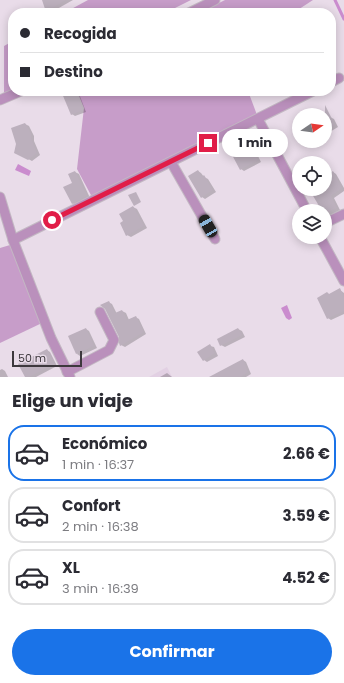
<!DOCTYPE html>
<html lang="es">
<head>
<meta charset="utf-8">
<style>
  :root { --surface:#fff; --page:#f7f7f7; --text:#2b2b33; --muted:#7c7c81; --line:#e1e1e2; --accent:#1a73e8 }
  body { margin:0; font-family:Poppins,sans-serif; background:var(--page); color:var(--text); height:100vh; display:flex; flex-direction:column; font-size:15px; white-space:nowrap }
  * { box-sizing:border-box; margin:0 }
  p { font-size:13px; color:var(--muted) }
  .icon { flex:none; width:22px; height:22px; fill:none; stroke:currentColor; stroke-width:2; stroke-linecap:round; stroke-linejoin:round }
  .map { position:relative; height:377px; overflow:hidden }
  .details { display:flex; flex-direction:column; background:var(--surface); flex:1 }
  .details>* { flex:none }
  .hud { position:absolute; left:8px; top:8px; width:328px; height:88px; border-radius:16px; box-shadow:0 2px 10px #0003; display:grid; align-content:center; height:88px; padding:0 12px; background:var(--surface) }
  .needle { width:26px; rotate:77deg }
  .controls { position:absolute; left:292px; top:108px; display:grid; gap:8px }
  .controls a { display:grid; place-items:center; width:40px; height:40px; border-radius:50%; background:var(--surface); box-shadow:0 2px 10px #0003; font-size:20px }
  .scale { position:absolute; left:12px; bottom:10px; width:70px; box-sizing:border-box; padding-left:4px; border:2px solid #3d383d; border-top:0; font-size:11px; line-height:14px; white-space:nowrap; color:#3d383d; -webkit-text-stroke:3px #e9dce9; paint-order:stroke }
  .end { position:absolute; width:18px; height:18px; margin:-9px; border:5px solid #e11d48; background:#fff; box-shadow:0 0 0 2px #fff }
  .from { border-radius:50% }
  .bubble { position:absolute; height:28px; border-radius:14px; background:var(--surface); box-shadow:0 2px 10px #0003; font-size:13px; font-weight:700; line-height:28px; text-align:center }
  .car { position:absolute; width:12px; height:24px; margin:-12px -6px; border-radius:5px; box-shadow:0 0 3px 1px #0007; background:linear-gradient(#222 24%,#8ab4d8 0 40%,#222 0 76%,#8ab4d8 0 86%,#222 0) }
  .hud b { display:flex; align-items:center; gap:14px; height:38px; font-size:15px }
  .hud b+b { border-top:1px solid var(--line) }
  .hud i { width:10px; height:10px; background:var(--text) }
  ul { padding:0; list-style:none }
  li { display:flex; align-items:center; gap:12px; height:56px; margin:0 8px 6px; padding:0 4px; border:2px solid var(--line); border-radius:16px }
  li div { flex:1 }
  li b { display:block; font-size:15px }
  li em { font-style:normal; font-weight:700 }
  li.on { border-color:var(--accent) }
  li>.icon { width:36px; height:36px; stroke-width:1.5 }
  h2 { padding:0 12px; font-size:18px; line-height:48px }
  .button { display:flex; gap:8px; margin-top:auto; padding:8px 12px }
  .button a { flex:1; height:46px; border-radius:24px; background:var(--accent); color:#fff; font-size:16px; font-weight:700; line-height:46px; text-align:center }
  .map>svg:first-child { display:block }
  .built { fill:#e2d0e3 }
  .green { fill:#c79dc9 }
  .water { fill:#ca8cce }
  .shadow { fill:#0003 }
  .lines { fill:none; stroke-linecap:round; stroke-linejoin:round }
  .stream { stroke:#ca8cce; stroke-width:3 }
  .building { fill:#bcb0bd }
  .minor-casing { stroke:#c3b8c3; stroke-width:11 }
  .minor { stroke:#ba90bc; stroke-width:9 }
  .route { stroke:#e11d48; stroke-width:5 }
</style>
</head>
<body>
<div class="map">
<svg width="344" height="377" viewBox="0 0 344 377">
  <rect width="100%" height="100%" fill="#e9dce9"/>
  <polygon class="built" points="167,367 172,377 149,377"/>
  <g class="green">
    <polygon points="88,0 191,0 165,13 64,13"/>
    <polygon points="225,0 313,0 293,13 199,13"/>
    <polygon points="13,41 13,89 4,93 4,46"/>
    <polygon points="77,91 248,91 257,115 92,197 77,169 84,108"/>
    <polygon points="10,245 42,323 0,343 0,248"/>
  </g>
  <g class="water">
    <polygon points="18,164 31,171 29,176 15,170"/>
    <polygon points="287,305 292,318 289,320 286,318 281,308"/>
  </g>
  <g class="shadow">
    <polygon points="43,0 73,0 50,13 47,11"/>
    <polygon points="57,91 78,91 86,112 75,116 72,114 63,94 61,95"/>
    <polygon points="330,117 334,119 338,127 328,133 325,131 325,119"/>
    <polygon points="25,124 29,126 34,136 34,141 40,155 32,161 15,152"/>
    <polygon points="243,141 248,145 250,144 253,146 261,162 244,171 241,169 239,147"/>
    <polygon points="198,171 201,173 204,177 208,179 216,192 205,199 202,197"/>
    <polygon points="75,172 79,174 90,198 76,205 72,203 73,183"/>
    <polygon points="333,172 336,174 344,188 344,191 334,198 340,210 329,216 325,214 325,211 323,211 310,189 325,189 325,177"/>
    <polygon points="133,207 137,209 147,228 131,237 127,235 124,221"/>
    <polygon points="340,290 344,293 344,314 331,320 328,318 327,293 330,295"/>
    <polygon points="108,302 112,304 117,314 122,311 126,313 129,320 135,317 139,319 146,334 125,347 121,345 120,337"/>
    <polygon points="86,329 89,331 97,348 80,356 77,354"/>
    <polygon points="238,329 242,331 245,337 225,347 221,345"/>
    <polygon points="210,346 214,347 218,356 207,362 204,360"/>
    <polygon points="47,350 50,352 57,366 36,377 26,377"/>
    <polygon points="243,360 246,362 251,374 246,377 211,377"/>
    <polygon points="2,369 5,371 8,377 0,377 0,370"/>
    <polygon points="167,373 172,377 160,377"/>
  </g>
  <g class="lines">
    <polyline class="stream" points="335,0 344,19"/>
  </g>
  <g class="building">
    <polygon points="42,0 66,0 46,12"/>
    <polygon points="61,91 76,91 83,110 71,115"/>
    <polygon points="325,105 335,125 325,131"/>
    <polygon points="25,123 31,133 31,138 37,153 28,160 14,153 16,144 11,128"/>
    <polygon points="243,139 246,145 250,143 258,160 240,170 230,151 238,147 236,143"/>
    <polygon points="198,170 202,177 204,175 213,190 201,198 188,176"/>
    <polygon points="75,171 87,196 72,204 63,187 72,183 68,174"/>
    <polygon points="333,171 342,188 331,196 337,208 325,214 325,211 322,211 309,189 325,189 325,176"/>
    <polygon points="136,192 141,202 134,206 128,195"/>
    <polygon points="133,206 144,226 126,236 120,223 123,221 119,214"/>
    <polygon points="340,288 344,297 344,311 327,319 317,298 327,292 329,294"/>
    <polygon points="109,301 115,313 122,310 127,320 136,316 144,332 120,346 119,343 119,337 105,309 100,305"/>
    <polygon points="86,328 94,346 76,354 68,336"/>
    <polygon points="238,328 242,335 220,346 217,339"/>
    <polygon points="210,344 215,353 203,361 197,352"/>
    <polygon points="47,349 55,364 29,377 25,377 18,364"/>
    <polygon points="243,359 248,372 241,377 209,377"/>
  </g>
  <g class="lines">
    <g class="minor-casing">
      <g id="minor">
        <polyline points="189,13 215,0"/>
        <polyline points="331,82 339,78"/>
        <polyline points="0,100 21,91"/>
        <polyline points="258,119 307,211"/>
        <polyline points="171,162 215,239"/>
        <polyline points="0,197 13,240 51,338 70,377"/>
        <polyline points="325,223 344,214"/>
        <polyline points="320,237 344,281"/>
        <polyline points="13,240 313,91"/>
        <polyline points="67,372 109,350 114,340 100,312"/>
      </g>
    </g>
    <use href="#minor" class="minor"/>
  </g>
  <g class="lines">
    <polyline class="route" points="52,220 208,143"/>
  </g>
</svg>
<div class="controls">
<a><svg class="needle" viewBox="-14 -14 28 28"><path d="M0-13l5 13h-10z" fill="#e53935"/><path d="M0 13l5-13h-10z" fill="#7c7c81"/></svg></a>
<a><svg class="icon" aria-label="locate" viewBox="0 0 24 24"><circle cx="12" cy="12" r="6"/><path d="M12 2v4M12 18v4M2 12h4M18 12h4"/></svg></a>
<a><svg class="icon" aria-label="layers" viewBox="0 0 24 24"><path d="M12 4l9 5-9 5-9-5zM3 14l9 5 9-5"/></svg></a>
</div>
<div class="scale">50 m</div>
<i class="end from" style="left:52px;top:220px"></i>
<i class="end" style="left:208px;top:143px"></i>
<div class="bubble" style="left:222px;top:129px;width:66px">1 min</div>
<i class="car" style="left:208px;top:226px;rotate:330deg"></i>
<div class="hud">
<b><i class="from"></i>Recogida</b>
<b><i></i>Destino</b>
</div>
</div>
<section class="details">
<h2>Elige un viaje</h2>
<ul>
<li class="on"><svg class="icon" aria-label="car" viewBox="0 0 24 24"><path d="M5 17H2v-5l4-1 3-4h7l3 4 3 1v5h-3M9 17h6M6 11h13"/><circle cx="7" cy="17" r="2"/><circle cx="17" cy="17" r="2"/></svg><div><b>Económico</b><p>1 min · 16:37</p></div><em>2.66 €</em></li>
<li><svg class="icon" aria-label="car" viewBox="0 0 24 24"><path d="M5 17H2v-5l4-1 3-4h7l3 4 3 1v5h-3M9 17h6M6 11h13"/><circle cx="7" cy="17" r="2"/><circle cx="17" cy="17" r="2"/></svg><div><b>Confort</b><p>2 min · 16:38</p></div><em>3.59 €</em></li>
<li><svg class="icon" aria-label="car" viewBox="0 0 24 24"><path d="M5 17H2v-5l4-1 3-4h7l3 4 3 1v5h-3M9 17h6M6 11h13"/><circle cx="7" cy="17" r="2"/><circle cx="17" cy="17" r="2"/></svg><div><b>XL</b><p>3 min · 16:39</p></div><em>4.52 €</em></li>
</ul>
<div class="button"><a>Confirmar</a></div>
</section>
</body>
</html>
